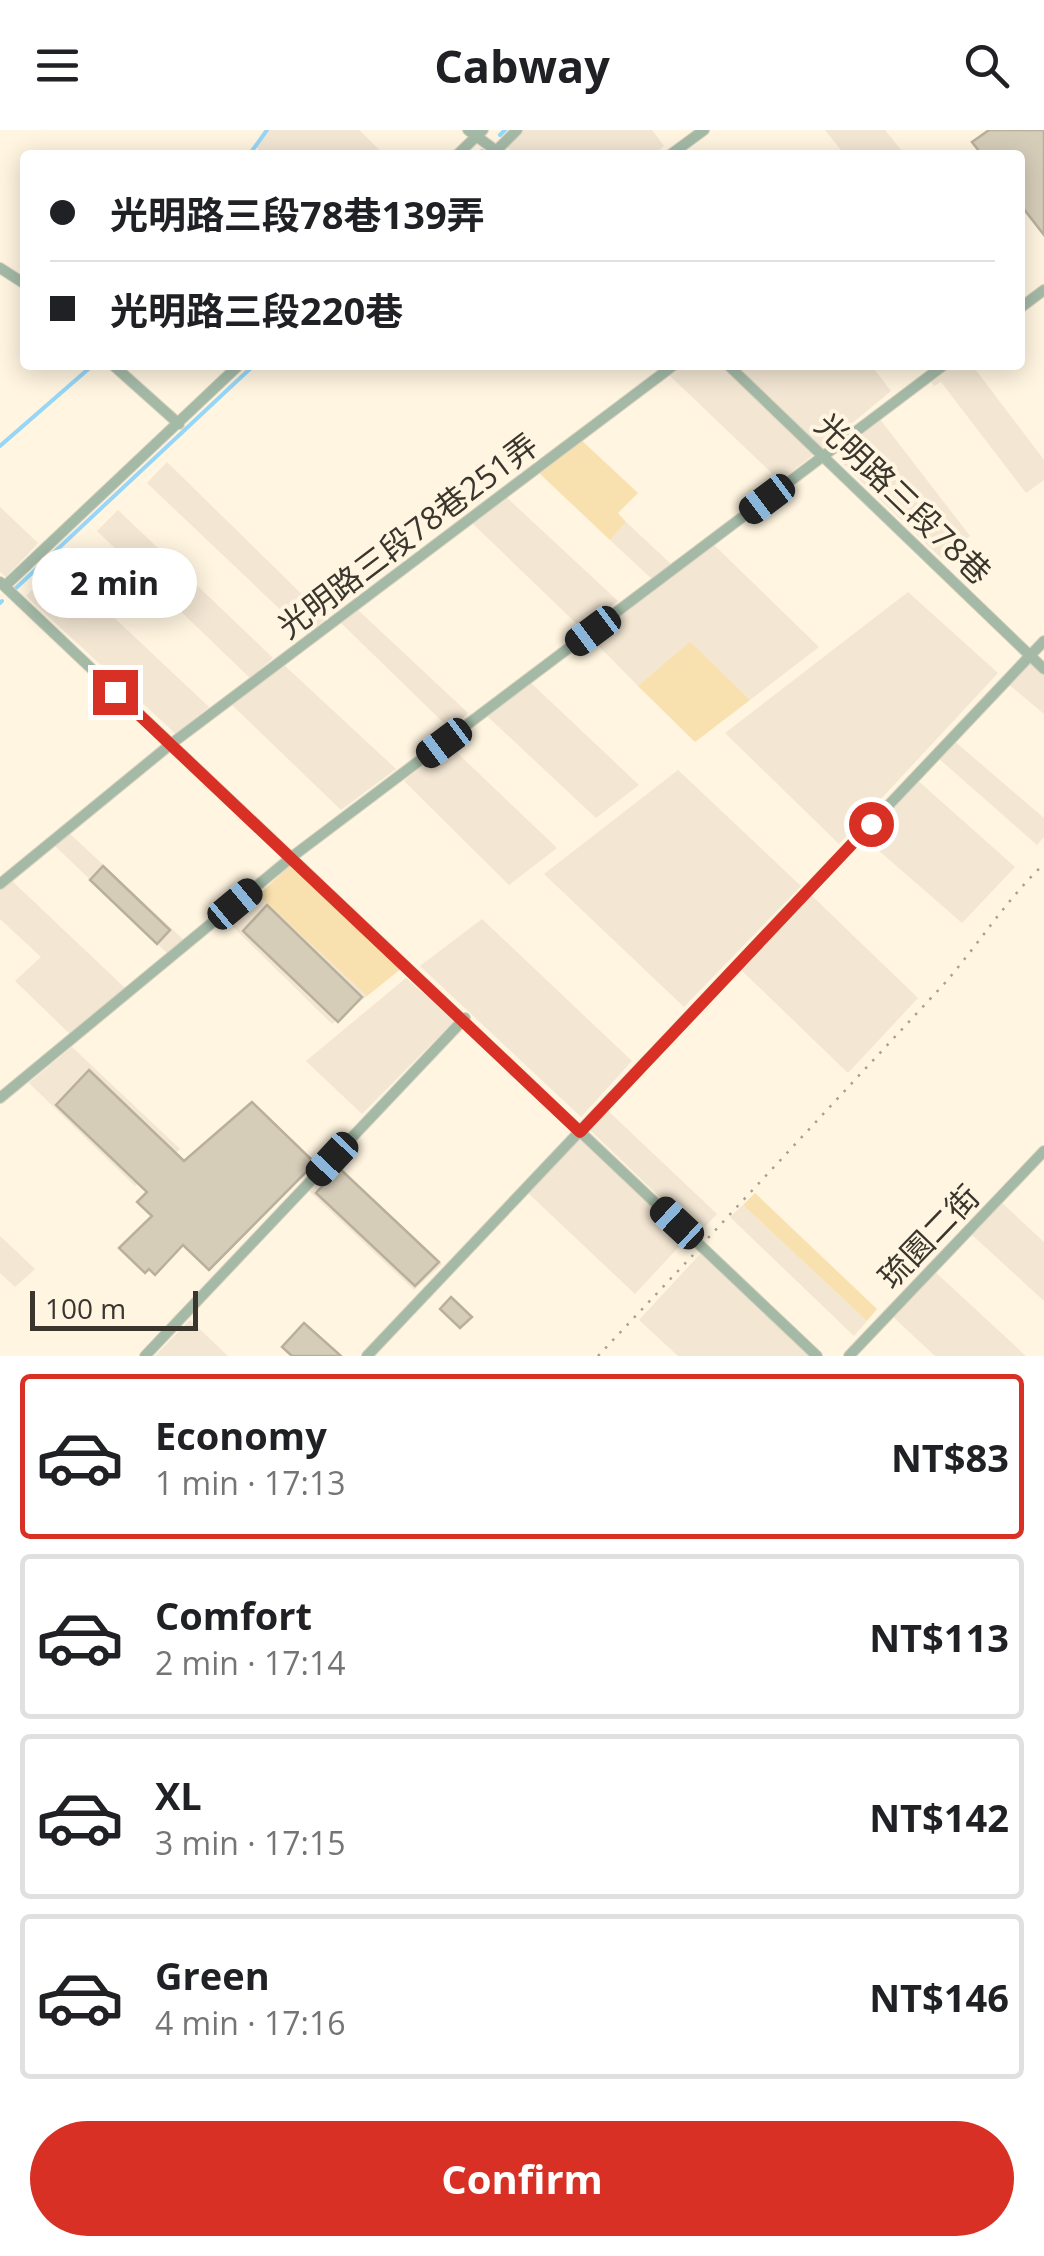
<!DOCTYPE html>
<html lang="en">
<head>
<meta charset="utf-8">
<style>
  :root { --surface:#fff; --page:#f6f6f6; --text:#202124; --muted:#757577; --line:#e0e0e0; --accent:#d93025 }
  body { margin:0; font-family:"Open Sans","Noto Sans TC",sans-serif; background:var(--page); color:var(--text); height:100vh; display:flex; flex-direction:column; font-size:38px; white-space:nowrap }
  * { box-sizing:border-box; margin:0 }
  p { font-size:32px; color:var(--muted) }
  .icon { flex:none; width:55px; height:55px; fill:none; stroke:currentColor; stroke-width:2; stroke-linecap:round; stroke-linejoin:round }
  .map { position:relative; height:1226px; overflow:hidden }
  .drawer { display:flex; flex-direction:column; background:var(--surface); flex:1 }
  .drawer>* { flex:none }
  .top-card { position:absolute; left:20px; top:20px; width:1005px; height:220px; border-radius:10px; box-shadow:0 5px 25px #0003; display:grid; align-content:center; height:220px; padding:0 30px; background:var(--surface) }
  .scale { position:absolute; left:30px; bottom:25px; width:168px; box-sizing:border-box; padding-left:10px; border:5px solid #3a362e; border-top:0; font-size:28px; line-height:35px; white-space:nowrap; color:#3a362e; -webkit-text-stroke:8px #fff5e0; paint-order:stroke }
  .end { position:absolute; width:45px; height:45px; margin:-22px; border:12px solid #d93025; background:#fff; box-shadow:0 0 0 5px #fff }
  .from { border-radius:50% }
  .bubble { position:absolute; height:70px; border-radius:35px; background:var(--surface); box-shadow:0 5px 25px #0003; font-size:32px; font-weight:700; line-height:70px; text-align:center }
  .car { position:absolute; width:30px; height:60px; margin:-30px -15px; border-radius:12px; box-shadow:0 0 8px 2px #0007; background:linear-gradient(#222 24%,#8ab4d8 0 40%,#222 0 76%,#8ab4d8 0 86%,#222 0) }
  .top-card b { display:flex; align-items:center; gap:35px; height:95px; font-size:38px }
  .top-card b+b { border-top:2px solid var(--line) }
  .top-card i { width:25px; height:25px; background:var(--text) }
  ul { padding:18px 0 0; list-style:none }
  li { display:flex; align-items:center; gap:30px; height:165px; margin:0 20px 15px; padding:0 10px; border:5px solid var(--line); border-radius:10px }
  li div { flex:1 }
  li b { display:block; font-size:38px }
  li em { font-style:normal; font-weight:700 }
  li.selected { border-color:var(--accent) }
  li>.icon { width:90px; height:90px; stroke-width:1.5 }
  .action { display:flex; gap:20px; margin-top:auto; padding:20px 30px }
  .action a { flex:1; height:115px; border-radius:60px; background:var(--accent); color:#fff; font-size:40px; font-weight:700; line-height:115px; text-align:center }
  header { display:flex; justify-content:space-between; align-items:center; height:130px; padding:0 30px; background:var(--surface); font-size:45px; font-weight:700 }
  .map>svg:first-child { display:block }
  .industrial { fill:#f3e6d3 }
  .green { fill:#f8e1ae }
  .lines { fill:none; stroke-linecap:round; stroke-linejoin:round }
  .stream { stroke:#97d6f7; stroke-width:4 }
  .building { fill:#d6cdb9; stroke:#b9b09c; stroke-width:2.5 }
  .street-casing { stroke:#dcd3c0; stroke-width:12 }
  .path { stroke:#a79f90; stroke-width:2.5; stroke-dasharray:2.5 8; stroke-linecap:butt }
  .street { stroke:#a4baa7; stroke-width:10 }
  .route { stroke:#d93025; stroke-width:12 }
  .labels { text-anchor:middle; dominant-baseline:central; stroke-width:8; stroke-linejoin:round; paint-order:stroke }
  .street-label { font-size:32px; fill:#3a362e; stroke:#fff5e0 }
</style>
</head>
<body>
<header><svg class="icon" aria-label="menu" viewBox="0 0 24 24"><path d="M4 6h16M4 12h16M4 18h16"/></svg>Cabway<svg class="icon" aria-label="search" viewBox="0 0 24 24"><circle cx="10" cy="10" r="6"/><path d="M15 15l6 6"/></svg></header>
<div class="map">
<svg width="1044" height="1226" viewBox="0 0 1044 1226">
  <rect width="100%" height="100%" fill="#fff5e0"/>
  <g class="industrial">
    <polygon points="269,0 359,0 385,25 265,25 256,17"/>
    <polygon points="520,0 652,0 664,16 653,25 515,25 505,15"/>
    <polygon points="825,0 885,0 905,25 845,25"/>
    <polygon points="677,235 720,235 814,324 780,351 667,243"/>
    <polygon points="733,235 871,235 891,261 821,319"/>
    <polygon points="950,235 972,235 1044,330 1044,350 1026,363 941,252 934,256 930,250"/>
    <polygon points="879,288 970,406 941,428 840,331 839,318"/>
    <polygon points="167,332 326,488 307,505 147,353"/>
    <polygon points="505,366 618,471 582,499 470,391"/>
    <polygon points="0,377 38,413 6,447 0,442"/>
    <polygon points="118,380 273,528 250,548 97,401"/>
    <polygon points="626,392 672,435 653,450 610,410"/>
    <polygon points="713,414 819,517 750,570 690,513 638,556 590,507"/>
    <polygon points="57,434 209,577 176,604 26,466"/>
    <polygon points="908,462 998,543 839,714 725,603"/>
    <polygon points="357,479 468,583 450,599 340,492"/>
    <polygon points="1031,531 1044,543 1044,584 1007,553"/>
    <polygon points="284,535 396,639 341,680 231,574"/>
    <polygon points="530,552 639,655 596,688 486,585"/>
    <polygon points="953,610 1044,688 1044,707 1037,715 937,627"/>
    <polygon points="448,614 557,718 509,755 404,651"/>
    <polygon points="678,640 801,756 684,877 544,744"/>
    <polygon points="916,649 1015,737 962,793 862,706"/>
    <polygon points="69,703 185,811 167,823 54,715"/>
    <polygon points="11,750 125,858 70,904 15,851 41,827 0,789 0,759"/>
    <polygon points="808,762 918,868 848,943 737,836"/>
    <polygon points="258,765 367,866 332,894 228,792"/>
    <polygon points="482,789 632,931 581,987 420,836"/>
    <polygon points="406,848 454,891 362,984 306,931"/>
    <polygon points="72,917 180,1019 135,1056 29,953"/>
    <polygon points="605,978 717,1084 698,1104 587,997"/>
    <polygon points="577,1007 687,1108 635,1164 527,1062"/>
    <polygon points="334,1032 442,1134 414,1160 309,1061"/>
    <polygon points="1000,1071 1044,1112 1044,1171 970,1103"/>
    <polygon points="743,1075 867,1191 854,1206 730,1087"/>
    <polygon points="0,1106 35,1139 15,1157 0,1143"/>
    <polygon points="702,1122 811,1226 678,1226 639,1190"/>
    <polygon points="932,1139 1026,1226 935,1226 890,1184"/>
    <polygon points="190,1190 228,1226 155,1226"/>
  </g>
  <g class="green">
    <polygon points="579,308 638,363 618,383 626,392 610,410 538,342"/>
    <polygon points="690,512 750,570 695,612 638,556"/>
    <polygon points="292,734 402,838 367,866 258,765"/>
    <polygon points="755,1063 877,1179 867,1191 743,1075"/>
  </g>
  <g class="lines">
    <g class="stream">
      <polyline points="500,5 505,0"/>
      <polyline points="249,25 267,0"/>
      <polyline points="478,25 482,21"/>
      <polyline points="0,316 93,235"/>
      <polyline points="16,458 254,235"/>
      <polyline points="0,473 2,471"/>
    </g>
  </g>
  <g class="building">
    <polygon points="989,0 1044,0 1044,105 1020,74 1020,25 982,25 972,12"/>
    <polygon points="103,736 170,800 157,814 90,750"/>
    <polygon points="267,775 362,867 338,892 243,801"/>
    <polygon points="89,940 184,1031 252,972 315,1033 209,1140 183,1115 155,1145 149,1139 145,1143 119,1118 152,1086 137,1072 147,1062 56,975"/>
    <polygon points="339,1038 439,1132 415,1156 316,1063"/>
    <polygon points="451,1167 472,1187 460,1198 440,1179"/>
    <polygon points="304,1193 341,1226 292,1226 282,1217"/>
  </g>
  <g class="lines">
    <g class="street-casing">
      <g id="street">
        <polyline points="468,0 502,25"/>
        <polyline points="497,20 517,0"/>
        <polyline points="457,25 483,0"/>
        <polyline points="670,25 704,0"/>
        <polyline points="0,138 25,154"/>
        <polyline points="1020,178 1044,160"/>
        <polyline points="113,235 179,294"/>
        <polyline points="728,235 1044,539"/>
        <polyline points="0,452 817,1226"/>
        <polyline points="5,456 239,235"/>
        <polyline points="0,754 171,614 674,235"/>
        <polyline points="0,968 293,726 944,235"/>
        <polyline points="145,1226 465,888"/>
        <polyline points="367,1226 1044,511"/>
        <polyline points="849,1226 1044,1021"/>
      </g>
    </g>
    <g class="path">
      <path d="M 708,1108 L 944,854 C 979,814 1005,771 1044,734"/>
      <polyline points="598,1226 693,1125"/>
    </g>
    <use href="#street" class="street"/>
  </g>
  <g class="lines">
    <polyline class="route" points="115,562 580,1002 871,694"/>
  </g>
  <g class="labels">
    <g class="street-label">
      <text transform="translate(904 368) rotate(44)">光明路三段78巷</text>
      <text transform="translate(407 405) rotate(-37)">光明路三段78巷251弄</text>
      <text transform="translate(928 1106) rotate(-46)">琉園二街</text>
    </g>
  </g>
</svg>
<div class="scale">100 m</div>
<i class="end from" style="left:871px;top:694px"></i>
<i class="end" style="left:115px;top:562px"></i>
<div class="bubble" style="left:32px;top:418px;width:165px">2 min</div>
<i class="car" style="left:767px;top:369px;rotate:233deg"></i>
<i class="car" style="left:593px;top:501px;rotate:233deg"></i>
<i class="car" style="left:444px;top:613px;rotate:233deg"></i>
<i class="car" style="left:235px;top:774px;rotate:50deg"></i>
<i class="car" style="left:332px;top:1029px;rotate:223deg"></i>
<i class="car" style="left:677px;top:1093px;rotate:313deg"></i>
<div class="top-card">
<b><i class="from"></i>光明路三段78巷139弄</b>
<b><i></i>光明路三段220巷</b>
</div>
</div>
<section class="drawer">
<ul>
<li class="selected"><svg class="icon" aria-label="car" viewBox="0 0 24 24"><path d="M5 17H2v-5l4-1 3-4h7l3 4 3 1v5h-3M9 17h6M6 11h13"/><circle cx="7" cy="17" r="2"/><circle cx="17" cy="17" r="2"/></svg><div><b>Economy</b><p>1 min · 17:13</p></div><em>NT$83</em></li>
<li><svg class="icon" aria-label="car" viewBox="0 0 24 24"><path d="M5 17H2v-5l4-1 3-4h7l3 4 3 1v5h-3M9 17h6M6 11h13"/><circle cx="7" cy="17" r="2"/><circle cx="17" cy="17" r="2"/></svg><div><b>Comfort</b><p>2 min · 17:14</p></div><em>NT$113</em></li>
<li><svg class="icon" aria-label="car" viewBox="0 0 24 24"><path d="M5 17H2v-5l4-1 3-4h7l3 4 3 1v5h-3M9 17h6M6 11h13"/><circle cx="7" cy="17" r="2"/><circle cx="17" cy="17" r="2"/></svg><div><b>XL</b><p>3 min · 17:15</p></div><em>NT$142</em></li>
<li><svg class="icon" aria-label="car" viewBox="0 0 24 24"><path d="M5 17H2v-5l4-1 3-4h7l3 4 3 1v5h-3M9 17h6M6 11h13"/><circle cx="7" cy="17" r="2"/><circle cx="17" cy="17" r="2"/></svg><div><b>Green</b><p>4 min · 17:16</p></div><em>NT$146</em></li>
</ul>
<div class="action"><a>Confirm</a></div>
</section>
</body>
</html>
